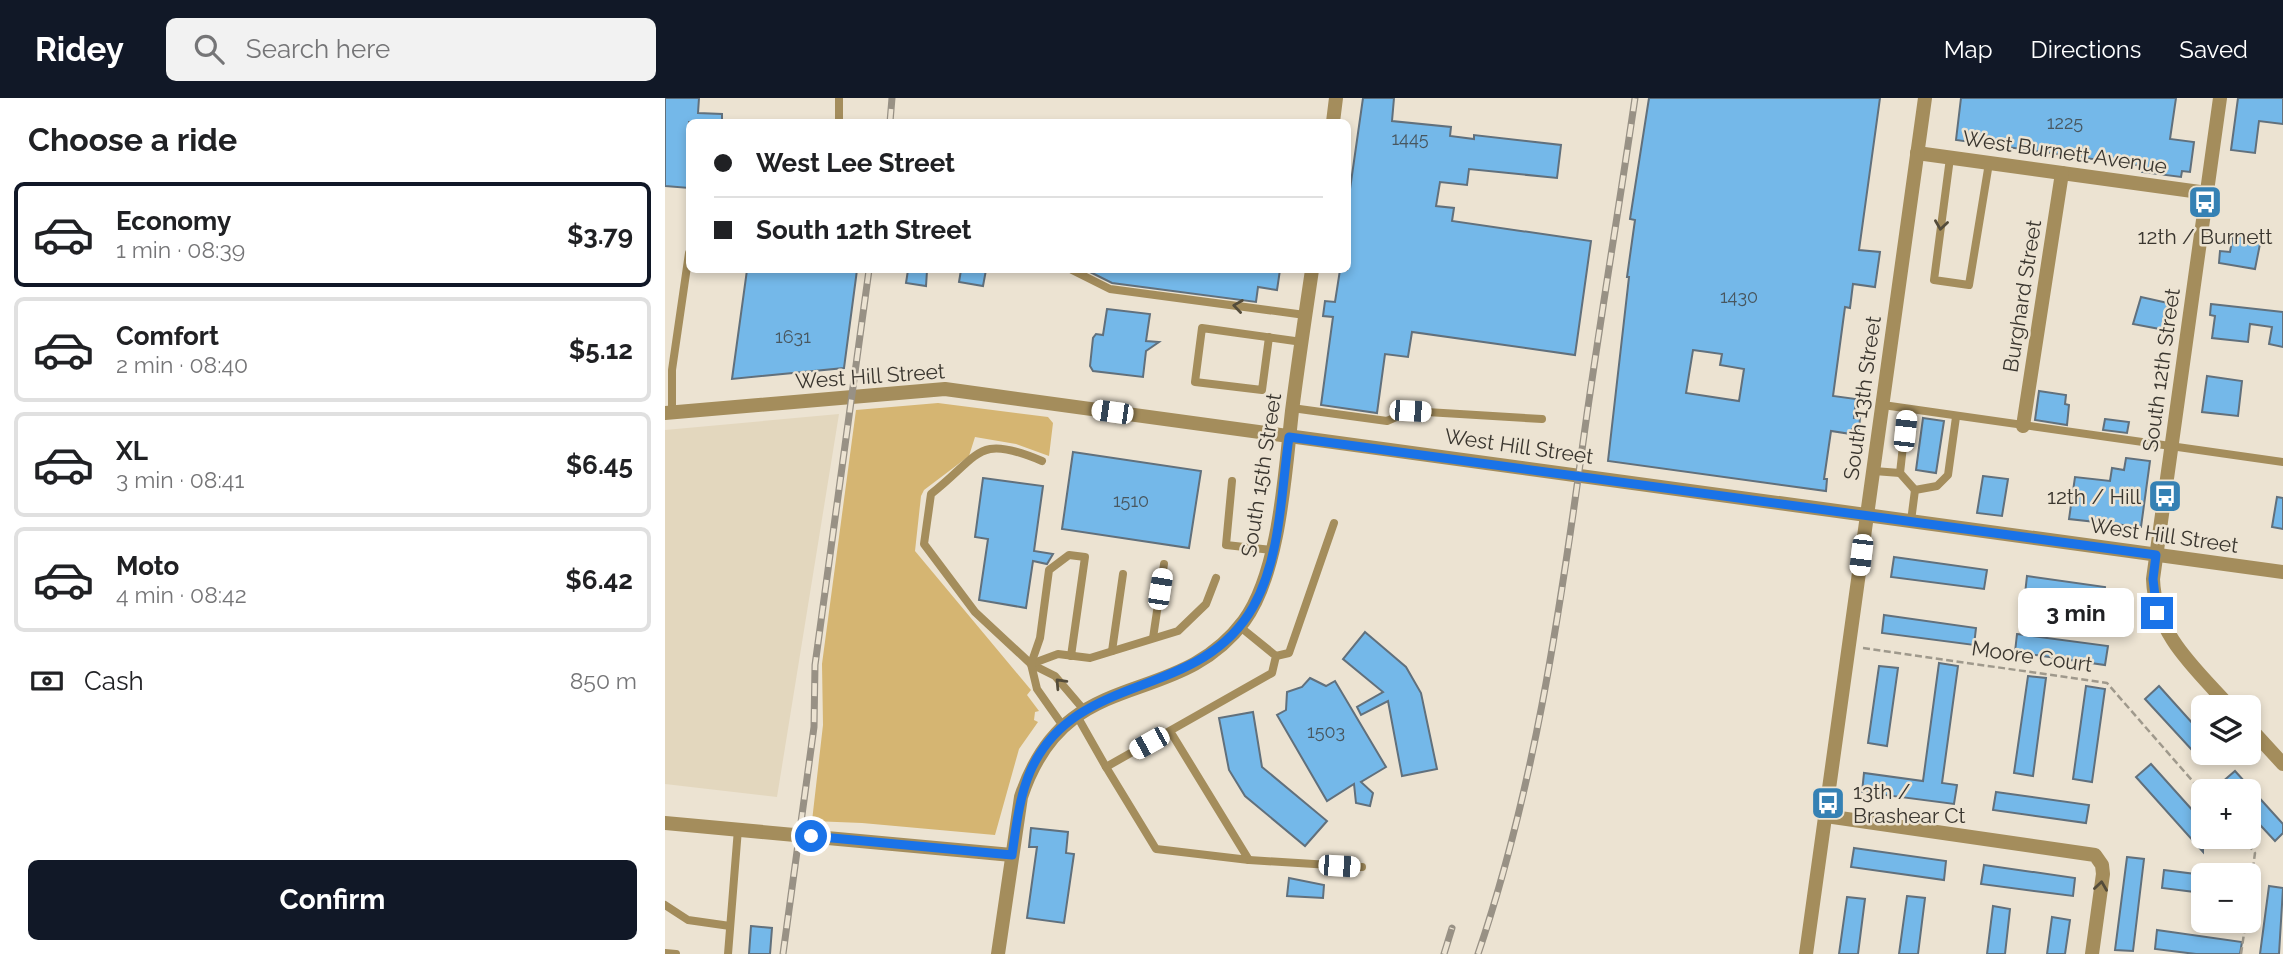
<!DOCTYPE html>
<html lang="en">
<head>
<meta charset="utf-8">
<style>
  :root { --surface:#fff; --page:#f2f2f2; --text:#202124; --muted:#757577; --line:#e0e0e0; --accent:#111827 }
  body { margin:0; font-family:Raleway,sans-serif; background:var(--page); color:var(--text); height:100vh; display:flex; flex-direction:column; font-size:26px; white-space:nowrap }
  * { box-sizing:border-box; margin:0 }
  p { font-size:23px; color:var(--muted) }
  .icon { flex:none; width:38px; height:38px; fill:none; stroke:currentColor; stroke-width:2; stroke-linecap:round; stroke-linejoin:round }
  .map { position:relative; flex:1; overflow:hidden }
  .side { display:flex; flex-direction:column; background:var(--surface); width:665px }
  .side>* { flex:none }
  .top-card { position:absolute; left:21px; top:21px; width:665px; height:154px; border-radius:10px; box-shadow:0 4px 10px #0003; display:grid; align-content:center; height:154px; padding:0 28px; background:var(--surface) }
  .fabs { position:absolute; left:1526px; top:597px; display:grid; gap:14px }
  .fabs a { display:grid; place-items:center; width:70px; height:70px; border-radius:10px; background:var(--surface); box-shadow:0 4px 10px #0003; font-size:35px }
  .end { position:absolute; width:32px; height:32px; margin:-16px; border:9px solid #1a73e8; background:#fff; box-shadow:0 0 0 4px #fff }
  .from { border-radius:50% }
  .bubble { position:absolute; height:49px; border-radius:10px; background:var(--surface); box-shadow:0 4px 10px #0003; font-size:23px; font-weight:700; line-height:49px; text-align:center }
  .car { position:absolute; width:21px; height:42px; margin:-21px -10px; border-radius:9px; box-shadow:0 0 5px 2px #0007; background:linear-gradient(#fff 24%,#345 0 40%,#fff 0 76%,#345 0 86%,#fff 0) }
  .top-card b { display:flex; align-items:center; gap:24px; height:66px; font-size:26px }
  .top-card b+b { border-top:2px solid var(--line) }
  .top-card i { width:18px; height:18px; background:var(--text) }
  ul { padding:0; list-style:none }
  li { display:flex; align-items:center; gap:21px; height:105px; margin:0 14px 10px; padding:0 14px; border:4px solid var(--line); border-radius:10px }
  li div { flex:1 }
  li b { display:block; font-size:26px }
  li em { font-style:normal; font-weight:700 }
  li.on { border-color:var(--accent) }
  li>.icon { width:63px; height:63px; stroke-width:1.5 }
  h2 { padding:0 28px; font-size:32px; line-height:84px }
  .pay { display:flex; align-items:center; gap:18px; height:77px; padding:0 28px; font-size:26px }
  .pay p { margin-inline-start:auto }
  .primary-button { display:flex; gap:14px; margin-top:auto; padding:14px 28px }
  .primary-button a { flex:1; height:80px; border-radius:10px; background:var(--accent); color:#fff; font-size:28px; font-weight:700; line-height:80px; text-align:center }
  header { display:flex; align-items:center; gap:42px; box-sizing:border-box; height:98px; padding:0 35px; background:var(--accent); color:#fff }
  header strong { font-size:33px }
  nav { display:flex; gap:38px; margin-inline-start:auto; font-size:24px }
  .search { width:490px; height:63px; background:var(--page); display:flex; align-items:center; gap:18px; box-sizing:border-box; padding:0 24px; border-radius:10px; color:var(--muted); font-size:26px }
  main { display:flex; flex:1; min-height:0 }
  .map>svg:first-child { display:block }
  .built { fill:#e3d7be }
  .green { fill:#d5b572 }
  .building { fill:#74b8e9; stroke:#61707c; stroke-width:2; fill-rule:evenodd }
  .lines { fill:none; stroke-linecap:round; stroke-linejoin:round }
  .path { stroke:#9f998c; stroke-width:2.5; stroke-dasharray:7 3.5; stroke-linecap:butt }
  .service { stroke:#a48d5c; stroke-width:8 }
  .minor { stroke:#a48d5c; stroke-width:14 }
  .tertiary { stroke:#a48d5c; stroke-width:14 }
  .rail-casing { stroke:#989185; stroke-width:7 }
  .rail { stroke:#ece3d2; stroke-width:4.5; stroke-dasharray:13; stroke-linecap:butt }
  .oneway { stroke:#544c3a }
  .route { stroke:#1a73e8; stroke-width:9 }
  .labels { text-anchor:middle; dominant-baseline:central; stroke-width:5; stroke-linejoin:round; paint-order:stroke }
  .number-label { font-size:18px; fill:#48565e }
  .street-label { font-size:21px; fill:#3a362f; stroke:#ece3d2 }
  .poi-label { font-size:21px; fill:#3a362f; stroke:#ece3d2 }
</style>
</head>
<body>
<header>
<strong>Ridey</strong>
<div class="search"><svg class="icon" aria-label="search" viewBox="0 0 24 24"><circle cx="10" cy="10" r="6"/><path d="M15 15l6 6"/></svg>Search here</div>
<nav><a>Map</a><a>Directions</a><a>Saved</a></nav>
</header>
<main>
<section class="side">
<h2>Choose a ride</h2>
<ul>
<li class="on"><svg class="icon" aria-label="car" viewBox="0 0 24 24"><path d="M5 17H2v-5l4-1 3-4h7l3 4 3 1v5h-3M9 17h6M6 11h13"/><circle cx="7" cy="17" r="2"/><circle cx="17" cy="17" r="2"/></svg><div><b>Economy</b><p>1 min · 08:39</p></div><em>$3.79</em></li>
<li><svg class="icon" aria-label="car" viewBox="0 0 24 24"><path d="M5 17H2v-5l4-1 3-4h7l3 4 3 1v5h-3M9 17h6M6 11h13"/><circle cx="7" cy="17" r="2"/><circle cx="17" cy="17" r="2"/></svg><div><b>Comfort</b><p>2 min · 08:40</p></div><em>$5.12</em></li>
<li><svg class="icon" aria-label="car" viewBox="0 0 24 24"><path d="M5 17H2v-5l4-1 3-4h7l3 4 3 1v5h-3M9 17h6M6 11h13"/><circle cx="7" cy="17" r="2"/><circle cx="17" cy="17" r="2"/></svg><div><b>XL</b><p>3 min · 08:41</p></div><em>$6.45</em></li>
<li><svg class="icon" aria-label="car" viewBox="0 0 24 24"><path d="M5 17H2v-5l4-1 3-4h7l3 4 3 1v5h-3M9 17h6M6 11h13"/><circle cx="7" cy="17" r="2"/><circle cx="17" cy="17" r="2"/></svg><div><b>Moto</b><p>4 min · 08:42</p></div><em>$6.42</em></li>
</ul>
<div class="pay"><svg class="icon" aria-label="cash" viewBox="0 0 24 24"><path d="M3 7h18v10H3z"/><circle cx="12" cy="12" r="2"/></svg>Cash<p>850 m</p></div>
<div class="primary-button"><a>Confirm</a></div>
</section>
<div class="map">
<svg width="1618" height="856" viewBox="0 0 1618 856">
  <rect width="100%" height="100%" fill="#ece3d2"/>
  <polygon class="built" points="174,316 112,699 0,686 0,332"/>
  <polygon class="green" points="273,305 383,319 388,325 384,358 351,346 310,339 304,358 259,392 256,398 250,453 366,592 362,597 374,613 370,614 369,622 373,624 354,651 330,737 197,725 147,723 158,627 157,566 191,312"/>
  <g class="building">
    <polygon points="0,0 34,0 33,15 57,16 57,24 24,24 24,90 0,88"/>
    <polygon points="698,0 729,0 727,23 786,29 785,38 809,41 809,37 896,47 892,80 804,71 802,87 775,84 771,108 789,110 787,123 926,143 910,257 747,234 743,259 720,256 712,315 656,307 668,219 658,218 660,203 670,204 675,172 682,172 682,112"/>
    <path d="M 984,0 L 1215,0 L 1194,152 L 1215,154 L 1210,189 L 1188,186 L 1185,210 L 1180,209 L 1168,298 L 1191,301 L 1189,320 L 1195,320 L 1194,332 L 1187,331 L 1186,336 L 1166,333 L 1159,381 L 1162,381 L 1161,393 L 943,363 L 964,179 L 962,179 L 970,122 L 965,121 ZM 1028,252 L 1057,256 L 1055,267 L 1079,271 L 1074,303 L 1021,295 Z"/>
    <polygon points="1296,0 1511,0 1505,41 1529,44 1525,74 1517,73 1516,79 1477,74 1478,68 1291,42"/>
    <polygon points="1573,0 1618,0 1618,26 1594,23 1590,55 1566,52"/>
    <polygon points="1568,137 1596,141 1590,171 1554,165 1555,153 1565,154"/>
    <polygon points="82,172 192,172 179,270 67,281"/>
    <polygon points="243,172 262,173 261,188 241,185"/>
    <polygon points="296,172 321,172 318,188 294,184"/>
    <polygon points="421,172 615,172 612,192 593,189 591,204 447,185"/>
    <polygon points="1476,199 1503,205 1500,232 1468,226"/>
    <polygon points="1546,206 1618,214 1618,249 1604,246 1607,229 1585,226 1583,244 1547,240 1550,218 1545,217"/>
    <polygon points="442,211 485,216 481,243 494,244 481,253 478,279 428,273 425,268 428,240 431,236 438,237"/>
    <polygon points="1542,278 1577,283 1573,318 1537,314"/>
    <polygon points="1374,293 1401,297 1400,306 1404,307 1402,327 1370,322"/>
    <polygon points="1258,320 1279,323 1271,375 1251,372"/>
    <polygon points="1440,321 1464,324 1462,335 1438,332"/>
    <polygon points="408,354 536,373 524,450 397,431"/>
    <polygon points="1461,360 1485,363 1476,429 1404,421 1410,379 1445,383 1447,370 1459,372"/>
    <polygon points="1318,378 1343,381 1337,418 1312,415"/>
    <polygon points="318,380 378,388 369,453 388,456 382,466 368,463 361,510 314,502 323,441 310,439"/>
    <polygon points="1612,399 1618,400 1618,431 1607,429"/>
    <polygon points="1229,459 1322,472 1319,491 1226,479"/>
    <polygon points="1362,478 1440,489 1438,507 1360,496"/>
    <polygon points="1219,517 1311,530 1309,547 1217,535"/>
    <polygon points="700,534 741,569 756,595 772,671 737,678 723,603 696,617 692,609 718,594 678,561"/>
    <polygon points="1352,536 1443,548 1440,567 1350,554"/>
    <polygon points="1274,565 1293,568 1277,685 1292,687 1289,706 1197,694 1199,675 1258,683"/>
    <polygon points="1214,568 1233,570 1222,648 1203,645"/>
    <polygon points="1363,578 1381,580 1368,678 1349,675"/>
    <polygon points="645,580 661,588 670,583 721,669 696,684 708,695 705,708 691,705 689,686 662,703 612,617 621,612 622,594 637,589"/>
    <polygon points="1421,588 1440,591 1427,684 1408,681"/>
    <polygon points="1494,588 1538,637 1538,664 1480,601"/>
    <polygon points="588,614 597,669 662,723 640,748 580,698 564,672 554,620"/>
    <polygon points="1486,666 1538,724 1538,754 1471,679"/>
    <polygon points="1570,673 1618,726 1618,735 1610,743 1584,715 1584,693 1564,693 1556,685"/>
    <polygon points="1331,694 1424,707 1421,725 1328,712"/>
    <polygon points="366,730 403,734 401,755 409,756 399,825 362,820 372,749 364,749"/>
    <polygon points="1189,750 1281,763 1279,782 1186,769"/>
    <polygon points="1462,759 1479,761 1468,853 1450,852"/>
    <polygon points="1319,767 1410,780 1408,798 1316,786"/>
    <polygon points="1499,772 1538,777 1538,795 1497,790"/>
    <polygon points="624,780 659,787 658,800 622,798"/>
    <polygon points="1604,788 1618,790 1614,856 1595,856"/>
    <polygon points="1242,798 1260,800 1253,856 1234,856"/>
    <polygon points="1182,799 1200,801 1193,856 1174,856"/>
    <polygon points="1328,808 1345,811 1340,856 1322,856"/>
    <polygon points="1387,819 1405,822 1400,856 1382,856"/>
    <polygon points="86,828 107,830 105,856 84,856"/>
    <polygon points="1492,832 1577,844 1575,856 1531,856 1490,851"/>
  </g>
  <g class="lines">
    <g class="path">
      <polyline points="1198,550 1442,585 1538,695"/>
      <polyline points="1576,738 1590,755 1584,800"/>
      <polyline points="1576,856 1581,822"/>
    </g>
    <g class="service">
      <polyline points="174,0 174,24"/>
      <polyline points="1285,60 1269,182 1304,187 1324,65"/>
      <polyline points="407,172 445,191 640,217"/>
      <polyline points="604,239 597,292 530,284 537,230 637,244"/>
      <polyline points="1218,307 1618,364"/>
      <polyline points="627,310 722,323 745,313 877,321"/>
      <polyline points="1242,312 1235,375 1250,392"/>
      <polyline points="7,315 7,272 24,155"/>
      <path d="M 377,363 C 311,335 316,357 266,396 L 259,446 L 310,514 L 366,566 L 390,578 L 419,612"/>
      <polyline points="1209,373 1235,375"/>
      <polyline points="567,383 561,447 607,452"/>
      <polyline points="1246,423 1250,392 1272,388 1283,377 1291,319"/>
      <polyline points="488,540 499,466"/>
      <polyline points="447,553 458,476"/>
      <polyline points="611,558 624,555 669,425"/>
      <polyline points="366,566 393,556 425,560 513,533 541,506 551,480"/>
      <polyline points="412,618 441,669"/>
      <polyline points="398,628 372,591 366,566 375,540 384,472 404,457 420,459 406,558"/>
      <polyline points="505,633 584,762 491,751 441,669 607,575 611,558 574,528"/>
      <polyline points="584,762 697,769"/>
      <polyline points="0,807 23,822 65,828"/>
      <polyline points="0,855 11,856"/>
      <polyline points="63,856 73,731"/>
    </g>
    <g class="minor">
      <polyline points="1252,55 1542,95"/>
      <polyline points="1358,328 1397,75"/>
      <polyline points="1161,718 1430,757 1437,767 1438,776 1427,856"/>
      <polyline points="0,725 347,757"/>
      <polyline points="1141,856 1260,0"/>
    </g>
    <g class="tertiary">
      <path d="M 1555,0 L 1488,481 C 1490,537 1530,570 1565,609"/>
      <polyline points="668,24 671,0"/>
      <polyline points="0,315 280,291 1618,474"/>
      <polyline points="1584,629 1618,666"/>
      <path d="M 333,856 L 356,699 C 401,563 510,615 579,523 C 615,474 620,373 627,313 C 633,266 640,219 647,172"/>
    </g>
    <g class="rail-casing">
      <g id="rail">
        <polyline points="225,24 227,0"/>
        <polyline points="118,856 149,629 150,567 204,172"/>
        <polyline points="779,856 787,830"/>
        <path d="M 813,856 C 868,695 894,520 917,352 C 933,234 953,117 970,0"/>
      </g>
    </g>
    <use href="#rail" class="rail"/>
  </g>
  <defs><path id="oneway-chevron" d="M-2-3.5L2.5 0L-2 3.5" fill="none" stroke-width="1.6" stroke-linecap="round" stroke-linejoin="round" transform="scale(1.75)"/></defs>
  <g class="oneway">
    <use href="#oneway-chevron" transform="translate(1276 127) rotate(98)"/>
    <use href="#oneway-chevron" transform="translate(573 208) rotate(-172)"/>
    <use href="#oneway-chevron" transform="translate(395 585) rotate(-133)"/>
    <use href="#oneway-chevron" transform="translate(1436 788) rotate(-82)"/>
  </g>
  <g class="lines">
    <path class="route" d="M 146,738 L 347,757 C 351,730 354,700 365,674 C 410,571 534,604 588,509 C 616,460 616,394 624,339 L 1491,457 L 1488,481 L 1492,515"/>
  </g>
  <defs>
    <g id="bus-square" transform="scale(1.75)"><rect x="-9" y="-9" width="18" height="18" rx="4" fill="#3581b4" stroke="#ece3d2"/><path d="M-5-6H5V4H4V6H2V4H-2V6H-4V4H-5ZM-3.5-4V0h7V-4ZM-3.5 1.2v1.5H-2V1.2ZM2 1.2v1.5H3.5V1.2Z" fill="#fff"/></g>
  </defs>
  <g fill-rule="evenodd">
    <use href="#bus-square" x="1540" y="104"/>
    <use href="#bus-square" x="1500" y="398"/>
    <use href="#bus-square" x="1163" y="705"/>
  </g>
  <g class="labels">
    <g class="number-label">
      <text x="1400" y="24">1225</text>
      <text x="745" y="40">1445</text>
      <text x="1074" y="198">1430</text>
      <text x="128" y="238">1631</text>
      <text x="466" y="402">1510</text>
      <text x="661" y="633">1503</text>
    </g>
    <g class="street-label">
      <text transform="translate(1400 54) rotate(8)">West Burnett Avenue</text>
      <text transform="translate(1357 198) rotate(-81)">Burghard Street</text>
      <text transform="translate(1496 272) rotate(-82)">South 12th Street</text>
      <text transform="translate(205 278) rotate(-4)">West Hill Street</text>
      <text transform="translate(1197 300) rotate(-82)">South 13th Street</text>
      <text transform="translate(854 348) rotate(8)">West Hill Street</text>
      <text transform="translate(596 377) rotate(-81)">South 15th Street</text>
      <text transform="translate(1499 437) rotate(8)">West Hill Street</text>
      <text transform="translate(1367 558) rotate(8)">Moore Court</text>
    </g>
    <g class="poi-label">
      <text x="1540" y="138">12th / Burnett</text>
      <text x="1476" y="398" text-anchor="end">12th / Hill</text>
      <text x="1188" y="693" text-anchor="start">13th /<tspan x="1188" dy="24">Brashear Ct</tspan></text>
    </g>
  </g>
</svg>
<div class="fabs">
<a><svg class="icon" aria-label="layers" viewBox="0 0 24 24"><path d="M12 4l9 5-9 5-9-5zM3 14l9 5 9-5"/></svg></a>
<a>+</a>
<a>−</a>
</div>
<i class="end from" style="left:146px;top:738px"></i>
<i class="end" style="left:1492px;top:515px"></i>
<div class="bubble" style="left:1353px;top:490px;width:116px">3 min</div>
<i class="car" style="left:745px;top:313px;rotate:93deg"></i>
<i class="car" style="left:447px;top:314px;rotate:278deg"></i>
<i class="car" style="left:1240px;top:333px;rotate:6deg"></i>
<i class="car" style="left:1196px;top:457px;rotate:187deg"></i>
<i class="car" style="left:495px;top:491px;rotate:9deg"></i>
<i class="car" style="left:484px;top:645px;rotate:241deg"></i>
<i class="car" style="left:674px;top:768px;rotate:94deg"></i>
<div class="top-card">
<b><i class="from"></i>West Lee Street</b>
<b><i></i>South 12th Street</b>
</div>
</div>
</main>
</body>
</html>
